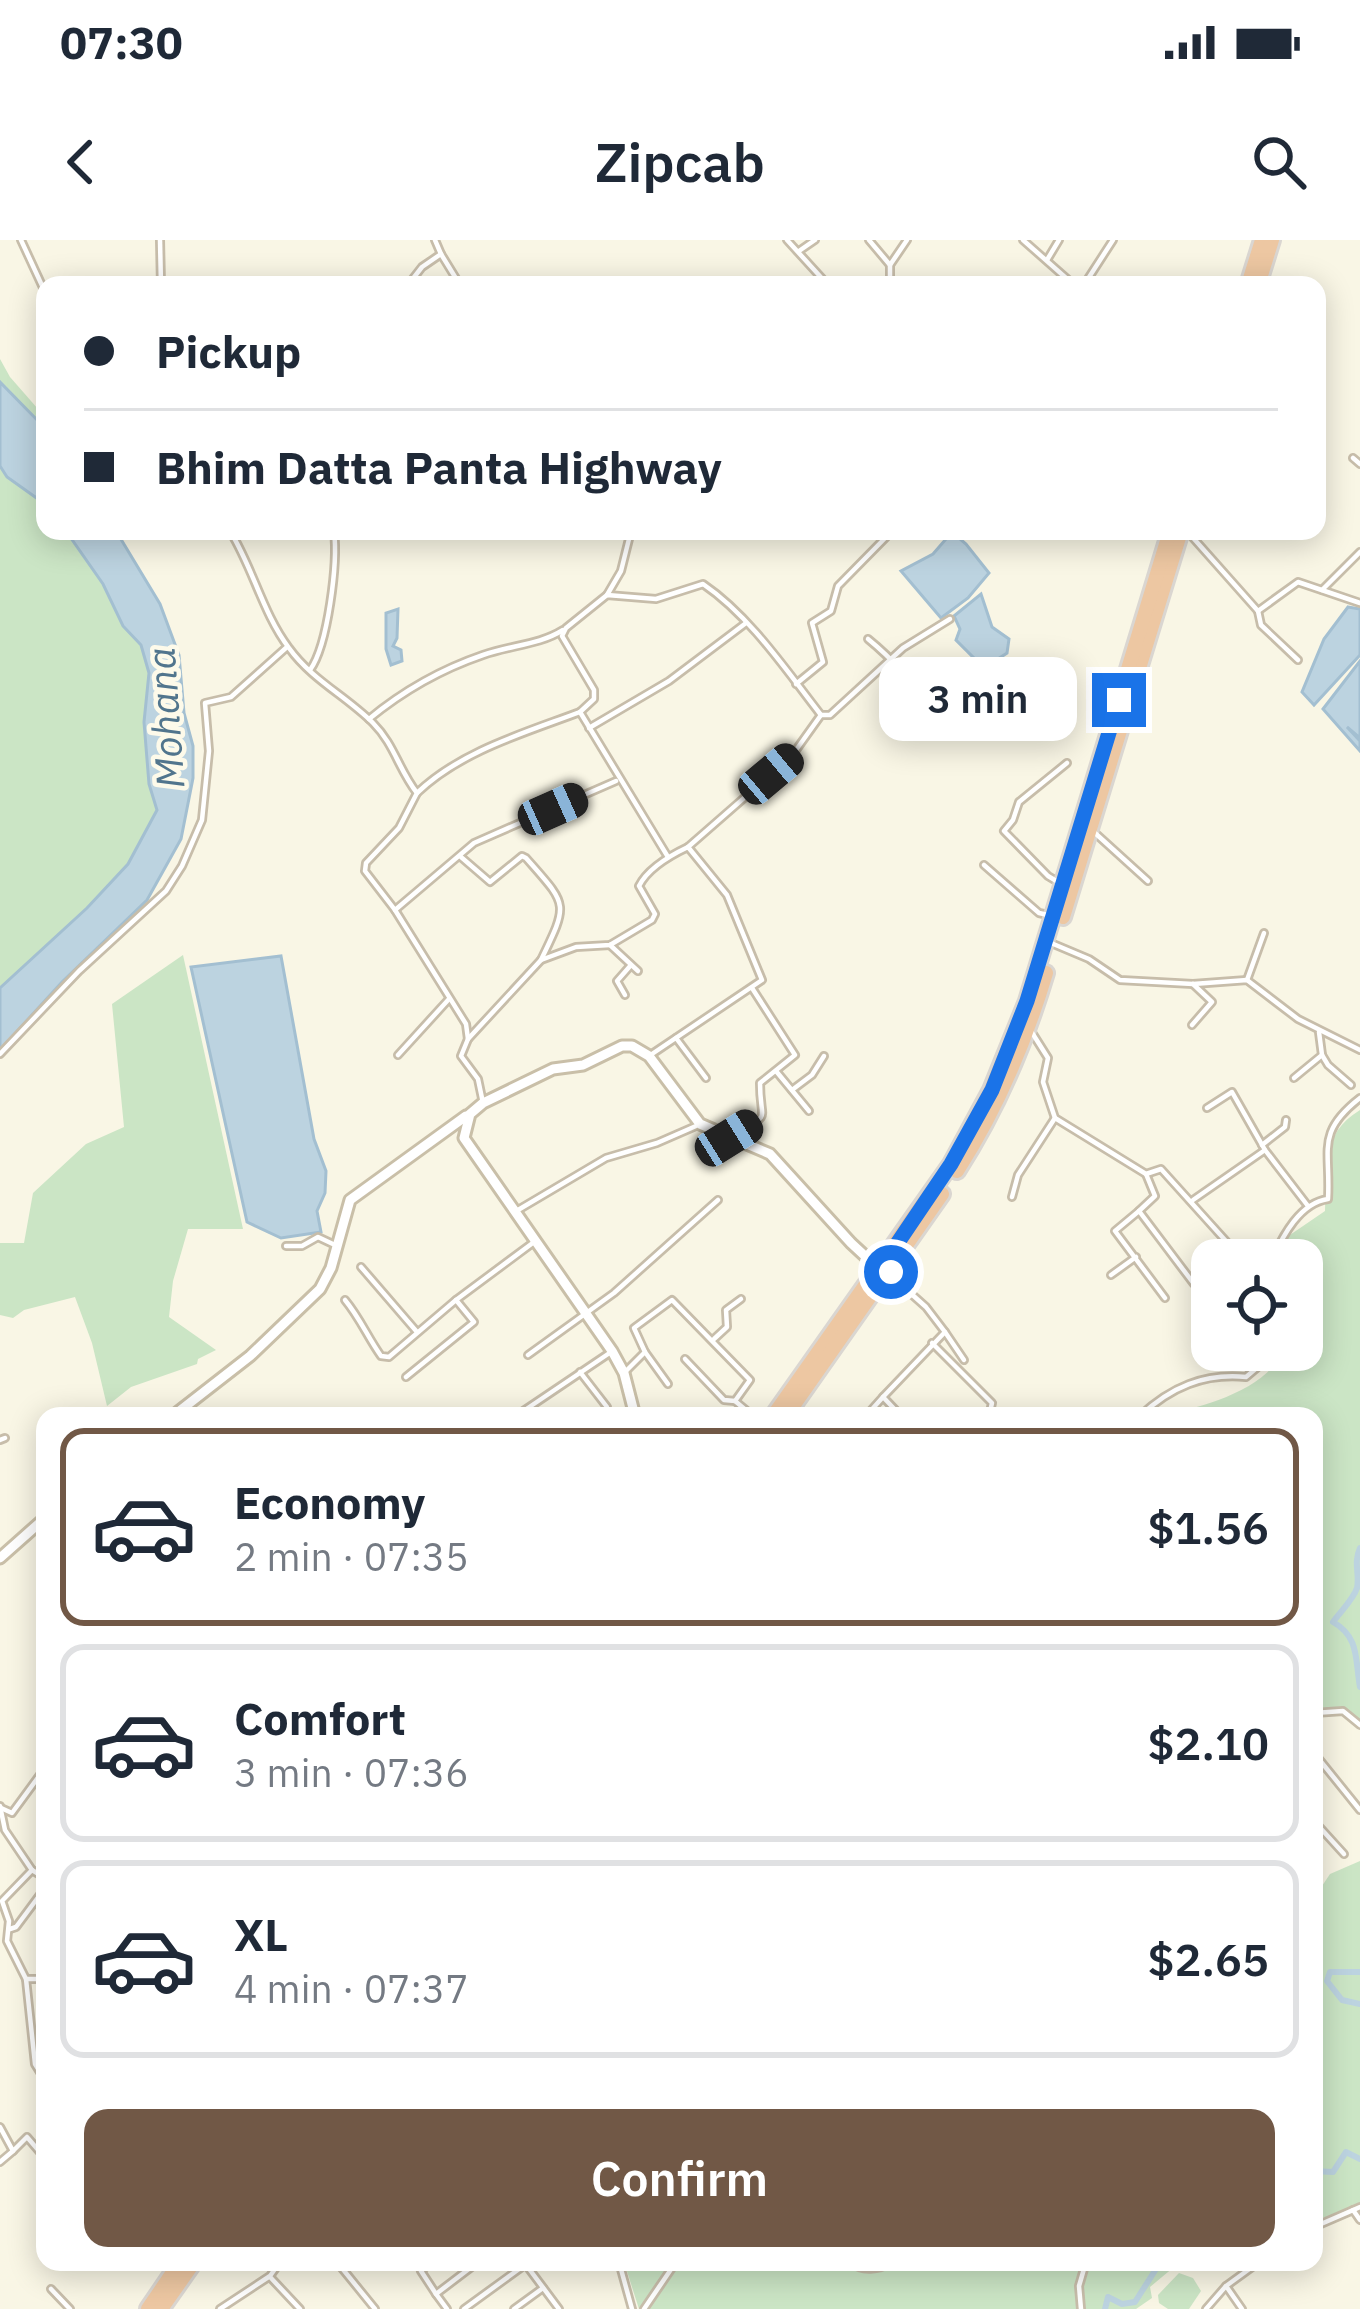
<!DOCTYPE html>
<html lang="en">
<head>
<meta charset="utf-8">
<style>
  :root { --surface:#fff; --page:#f2f2f3; --text:#1f2937; --muted:#747a83; --line:#e0e1e3; --accent:#715846 }
  body { margin:0; font-family:"IBM Plex Sans",sans-serif; background:var(--page); color:var(--text); height:100vh; display:flex; flex-direction:column; font-size:45px; white-space:nowrap }
  * { box-sizing:border-box; margin:0 }
  p { font-size:39px; color:var(--muted) }
  .icon { flex:none; width:66px; height:66px; fill:none; stroke:currentColor; stroke-width:2; stroke-linecap:round; stroke-linejoin:round }
  .map { position:relative; flex:1; overflow:hidden }
  .sheet { position:absolute; left:36px; top:1167px; width:1287px; height:864px; display:flex; flex-direction:column; background:var(--surface); border-radius:24px; box-shadow:0 6px 30px #0003 }
  .sheet>* { flex:none }
  .hud { position:absolute; left:36px; top:36px; width:1290px; height:264px; border-radius:24px; box-shadow:0 6px 30px #0003; display:grid; align-content:center; height:264px; padding:0 48px; background:var(--surface) }
  .tools { position:absolute; left:1191px; top:999px; display:grid; gap:24px }
  .tools a { display:grid; place-items:center; width:132px; height:132px; border-radius:24px; background:var(--surface); box-shadow:0 6px 30px #0003; font-size:60px }
  .end { position:absolute; width:54px; height:54px; margin:-27px; border:15px solid #1a73e8; background:#fff; box-shadow:0 0 0 6px #fff }
  .from { border-radius:50% }
  .bubble { position:absolute; height:84px; border-radius:24px; background:var(--surface); box-shadow:0 6px 30px #0003; font-size:39px; font-weight:600; line-height:84px; text-align:center }
  .car { position:absolute; width:36px; height:72px; margin:-36px -18px; border-radius:15px; box-shadow:0 0 9px 3px #0007; background:linear-gradient(#222 24%,#8ab4d8 0 40%,#222 0 76%,#8ab4d8 0 86%,#222 0) }
  .hud b { display:flex; align-items:center; gap:42px; height:114px; font-size:45px }
  .hud b+b { border-top:3px solid var(--line) }
  .hud i { width:30px; height:30px; background:var(--text) }
  ul { padding:21px 0 0; list-style:none }
  li { display:flex; align-items:center; gap:36px; height:198px; margin:0 24px 18px; padding:0 24px; border:6px solid var(--line); border-radius:24px }
  li div { flex:1 }
  li b { display:block; font-size:45px }
  li em { font-style:normal; font-weight:600 }
  li.active { border-color:var(--accent) }
  li>.icon { width:108px; height:108px; stroke-width:1.5 }
  .action { display:flex; gap:24px; margin-top:auto; padding:24px 48px }
  .action a { flex:1; height:138px; border-radius:24px; background:var(--accent); color:#fff; font-size:48px; font-weight:600; line-height:138px; text-align:center }
  .status { display:flex; justify-content:space-between; align-items:center; height:84px; padding:0 60px; background:var(--surface); direction:ltr }
  .status svg { height:33px; fill:currentColor }
  header { display:flex; justify-content:space-between; align-items:center; height:156px; padding:0 48px; background:var(--surface); font-size:54px; font-weight:600 }
  .map>svg:first-child { display:block }
  .green { fill:#cbe5c5 }
  .water { fill:#bcd3e0; stroke:#a3bfd1; stroke-width:3 }
  .lines { fill:none; stroke-linecap:round; stroke-linejoin:round }
  .canal { stroke:#bcd3e0; stroke-width:6 }
  .street-casing { stroke:#c7bdaa; stroke-width:10 }
  .secondary-casing { stroke:#c9bfa8; stroke-width:15 }
  .highway-casing { stroke:#dad6d1; stroke-width:20 }
  .street { stroke:#fff; stroke-width:4.5 }
  .secondary { stroke:#fff; stroke-width:9 }
  .highway { stroke:#edc7a2; stroke-width:14 }
  .route { stroke:#1a73e8; stroke-width:15 }
  .labels { text-anchor:middle; dominant-baseline:central; stroke-width:9; stroke-linejoin:round; paint-order:stroke }
  .water-label { font-size:39px; font-style:italic; fill:#51758d; stroke:#fdfaea }
</style>
</head>
<body>
<div class="status"><b>07:30</b><svg viewBox="0 0 49 12"><path d="M0 12V9h3v3zM5 12V6h3v6zM10 12V3h3v9zM15 12V0h3v12zM26 1h20v11H26zM47 4h2v5h-2z"/></svg></div>
<header><svg class="icon" aria-label="back" viewBox="0 0 24 24"><path d="M15 5l-7 7 7 7"/></svg>Zipcab<svg class="icon" aria-label="search" viewBox="0 0 24 24"><circle cx="10" cy="10" r="6"/><path d="M15 15l6 6"/></svg></header>
<div class="map">
<svg width="1360" height="2069" viewBox="0 0 1360 2069">
  <rect width="100%" height="100%" fill="#f9f6e5"/>
  <g class="green">
    <polygon points="0,119 10,137 45,177 45,188 0,142"/>
    <polygon points="0,226 7,237 45,264 45,291 66,291 103,344 123,386 141,405 149,433 144,482 149,543 157,569 128,624 87,668 0,748"/>
    <polygon points="183,715 243,989 188,989 173,1041 169,1077 216,1110 198,1119 197,1124 131,1147 107,1166 92,1103 75,1057 24,1070 13,1078 0,1075 0,1003 24,1003 33,953 86,904 124,887 112,764"/>
    <path d="M 1360,870 L 1360,1483 L 1344,1471 L 1314,1472 L 1314,1176 L 1159,1176 C 1199,1168 1267,1151 1283,1110 L 1302,1110 L 1302,1020 L 1277,1020 L 1284,999 L 1325,971 C 1327,929 1320,894 1360,870 Z"/>
    <polygon points="1360,1621 1360,1969 1314,1980 1314,1658 1330,1634"/>
    <polygon points="624,2022 1180,2022 1150,2047 1152,2058 1136,2069 639,2069"/>
    <polygon points="1179,2033 1193,2038 1201,2051 1189,2069 1168,2069 1159,2063 1158,2055"/>
  </g>
  <g class="water">
    <polygon points="0,142 45,188 45,264 7,237 0,226"/>
    <polygon points="66,291 116,291 160,364 179,415 184,473 193,506 193,538 181,599 147,660 62,742 0,810 0,748 87,668 128,624 157,570 149,544 144,482 149,433 141,405 123,386 103,344"/>
    <polygon points="952,292 966,304 989,333 968,358 941,378 901,331 933,314"/>
    <polygon points="981,354 992,387 1009,399 1007,413 984,428 956,400 960,389 954,376"/>
    <polygon points="1348,367 1360,369 1360,415 1314,465 1302,452 1324,399"/>
    <polygon points="398,369 397,398 393,406 401,410 402,421 391,425 386,409 386,373"/>
    <polygon points="1360,421 1360,498 1347,487 1360,501 1360,511 1323,469"/>
    <polygon points="281,716 314,899 326,931 325,953 317,971 321,992 281,998 247,982 191,727"/>
  </g>
  <g class="lines">
    <g class="canal">
      <path d="M 1360,1308 C 1353,1324 1360,1333 1357,1348 C 1353,1360 1340,1372 1333,1382 C 1360,1397 1355,1421 1360,1447"/>
      <polyline points="1360,1732 1330,1732 1327,1741 1342,1760 1360,1764"/>
      <polyline points="1314,1931 1333,1932 1346,1912 1360,1919"/>
      <polyline points="1105,2069 1108,2057 1122,2064 1135,2062 1156,2029 1171,2022"/>
    </g>
    <g class="street-casing">
      <g id="street">
        <polyline points="21,0 45,52"/>
        <polyline points="160,0 161,45"/>
        <polyline points="435,0 441,14"/>
        <polyline points="787,0 828,45"/>
        <polyline points="869,0 890,25"/>
        <polyline points="1023,0 1074,45"/>
        <polyline points="799,11 815,0"/>
        <polyline points="1047,20 1059,0"/>
        <polyline points="408,45 422,27 441,14 460,45"/>
        <polyline points="890,45 890,25 907,0"/>
        <polyline points="1084,45 1113,0"/>
        <polyline points="1353,218 1360,224"/>
        <path d="M 230,291 C 253,328 263,374 289,408 C 312,440 346,456 373,483 C 394,504 399,530 417,553 L 399,588 L 366,623 L 365,631 L 395,670 L 466,784 L 468,799 L 461,816 L 478,839 L 483,863"/>
        <polyline points="1187,291 1258,371 1298,342 1360,363"/>
        <polyline points="1322,350 1360,312"/>
        <polyline points="607,355 621,331 631,291"/>
        <polyline points="1258,371 1261,385 1298,420"/>
        <path d="M 868,399 C 894,420 915,445 937,472"/>
        <path d="M 310,430 C 328,405 338,323 334,291"/>
        <polyline points="796,444 823,422 812,383 831,371 838,346 892,291"/>
        <path d="M 580,472 L 594,459 L 594,450 L 562,396 L 566,388 L 607,355 L 656,359 L 703,344 C 750,376 786,430 821,475 L 791,517 L 688,607"/>
        <polyline points="821,475 830,475 903,408 950,379"/>
        <path d="M 369,479 C 403,451 442,429 483,415 C 511,405 539,405 563,390"/>
        <polyline points="589,488 669,441 746,383"/>
        <path d="M 417,553 C 461,511 524,493 580,472 L 668,617"/>
        <polyline points="1095,593 1148,641"/>
        <path d="M 461,617 L 490,642 L 522,616 L 526,618 C 568,666 569,662 541,720"/>
        <polyline points="984,625 1039,673 1048,675"/>
        <polyline points="1058,642 1048,636 1004,591 1013,580 1019,562 1067,523"/>
        <polyline points="395,670 474,603 616,541"/>
        <polyline points="1051,703 1089,719 1120,740 1193,744 1247,740 1298,779 1360,810"/>
        <polyline points="610,705 638,731"/>
        <polyline points="1247,740 1264,693"/>
        <polyline points="625,755 617,741 631,725"/>
        <polyline points="1192,785 1212,762 1193,744"/>
        <polyline points="1031,791 1048,818 1043,842 1055,878 1146,934 1161,929 1243,1020"/>
        <polyline points="676,798 706,838"/>
        <path d="M 468,799 L 541,720 L 576,707 L 610,705 L 652,680 L 655,674 L 639,646 C 648,628 669,616 688,607 L 727,655 L 762,740 L 649,816"/>
        <polyline points="0,814 79,731 166,651 182,626 202,580 209,511 205,463 231,457 287,407"/>
        <polyline points="398,815 449,759"/>
        <polyline points="1322,815 1328,825 1351,845"/>
        <polyline points="776,831 809,871"/>
        <polyline points="1294,838 1322,815 1319,792"/>
        <polyline points="792,850 812,835 824,816"/>
        <polyline points="1207,868 1232,852 1265,910 1308,966"/>
        <path d="M 731,897 C 774,870 760,886 760,843 L 795,815 L 752,748"/>
        <polyline points="1262,905 1285,887 1286,880"/>
        <polyline points="1146,934 1155,956 1139,971 1194,1044"/>
        <polyline points="1012,957 1018,935 1055,878"/>
        <polyline points="1193,960 1265,910"/>
        <polyline points="518,970 606,918 657,903 696,886"/>
        <polyline points="1139,971 1115,991 1165,1058"/>
        <polyline points="286,1006 302,1006 318,997 335,1005"/>
        <path d="M 1272,1020 C 1283,995 1300,963 1328,959 C 1331,910 1315,893 1360,858"/>
        <polyline points="361,1027 417,1092"/>
        <polyline points="889,1034 926,1067 945,1092 883,1157 901,1176"/>
        <polyline points="1111,1035 1136,1017"/>
        <path d="M 345,1060 C 360,1078 368,1098 381,1116 L 389,1117 L 456,1060"/>
        <polyline points="945,1092 964,1120"/>
        <polyline points="714,1099 727,1087 726,1070 741,1059"/>
        <polyline points="932,1103 992,1163 989,1176"/>
        <polyline points="645,1112 668,1144"/>
        <polyline points="528,1115 614,1053 718,960"/>
        <polyline points="685,1119 724,1160 735,1161 753,1176"/>
        <polyline points="580,1132 607,1167"/>
        <polyline points="624,1133 645,1112 634,1088 672,1060 750,1140 735,1161"/>
        <polyline points="406,1137 474,1082 456,1060 534,1002"/>
        <polyline points="516,1176 611,1112"/>
        <polyline points="866,1176 883,1157"/>
        <path d="M 1140,1176 C 1171,1147 1204,1133 1246,1137 L 1278,1110"/>
        <polyline points="0,1200 5,1198"/>
        <polyline points="1314,1473 1343,1471 1360,1485"/>
        <polyline points="1314,1513 1360,1570"/>
        <polyline points="0,1566 5,1590 32,1630 2,1661 9,1681 7,1701 26,1739 35,1824 45,1840"/>
        <polyline points="1,1568 12,1573 45,1528"/>
        <polyline points="1314,1581 1344,1614"/>
        <polyline points="1314,1611 1318,1615"/>
        <polyline points="32,1630 45,1638"/>
        <polyline points="10,1689 16,1687 45,1648"/>
        <polyline points="26,1739 45,1739"/>
        <polyline points="0,1887 13,1911 27,1897 45,1918"/>
        <polyline points="0,1922 13,1911"/>
        <polyline points="1353,1970 1360,1980"/>
        <polyline points="1314,1987 1360,1967"/>
        <polyline points="337,2022 375,2069"/>
        <polyline points="431,2022 421,2031 436,2054"/>
        <polyline points="524,2022 559,2069"/>
        <polyline points="619,2022 632,2069"/>
        <path d="M 850,2022 C 862,2032 879,2030 892,2022"/>
        <polyline points="271,2038 300,2069"/>
        <polyline points="1226,2046 1242,2069"/>
        <polyline points="51,2049 70,2069"/>
        <polyline points="220,2069 270,2036 280,2022"/>
        <polyline points="447,2069 436,2054 478,2022"/>
        <polyline points="464,2069 526,2024"/>
        <polyline points="514,2069 543,2048"/>
        <polyline points="644,2069 676,2022"/>
        <polyline points="1081,2069 1079,2046 1086,2022"/>
        <polyline points="1206,2069 1226,2046 1259,2022"/>
      </g>
    </g>
    <g class="secondary-casing">
      <g id="secondary">
        <polyline points="173,1176 250,1116 320,1049 331,1028 350,960 466,876"/>
        <polyline points="635,1176 624,1133 612,1111 464,898 470,874 483,863 553,829 583,825 622,806 632,806 649,816 700,884 770,914 851,1003 879,1029"/>
        <polyline points="0,1318 45,1278"/>
      </g>
    </g>
    <g class="highway-casing">
      <g id="highway">
        <polyline points="1248,45 1262,0"/>
        <polyline points="1258,45 1272,0"/>
        <polyline points="1063,677 1181,291"/>
        <path d="M 957,931 C 997,869 1025,803 1046,733"/>
        <polyline points="773,1176 951,924 991,850 1027,761 1170,291"/>
        <polyline points="786,1176 942,954"/>
        <polyline points="148,2069 180,2022"/>
        <polyline points="161,2069 194,2022"/>
      </g>
    </g>
    <use href="#street" class="street"/>
    <use href="#secondary" class="secondary"/>
    <use href="#highway" class="highway"/>
  </g>
  <g class="lines">
    <polyline class="route" points="891,1032 880,1029 951,924 992,850 1027,761 1119,460"/>
  </g>
  <g class="labels">
    <g class="water-label">
      <text transform="translate(165 478) rotate(-94)">Mohana</text>
    </g>
  </g>
</svg>
<div class="tools">
<a><svg class="icon" aria-label="locate" viewBox="0 0 24 24"><circle cx="12" cy="12" r="6"/><path d="M12 2v4M12 18v4M2 12h4M18 12h4"/></svg></a>
</div>
<i class="end from" style="left:891px;top:1032px"></i>
<i class="end" style="left:1119px;top:460px"></i>
<div class="bubble" style="left:879px;top:417px;width:198px">3 min</div>
<i class="car" style="left:771px;top:534px;rotate:50deg"></i>
<i class="car" style="left:553px;top:569px;rotate:66deg"></i>
<i class="car" style="left:729px;top:898px;rotate:58deg"></i>
<div class="hud">
<b><i class="from"></i>Pickup</b>
<b><i></i>Bhim Datta Panta Highway</b>
</div>
<section class="sheet">
<ul>
<li class="active"><svg class="icon" aria-label="car" viewBox="0 0 24 24"><path d="M5 17H2v-5l4-1 3-4h7l3 4 3 1v5h-3M9 17h6M6 11h13"/><circle cx="7" cy="17" r="2"/><circle cx="17" cy="17" r="2"/></svg><div><b>Economy</b><p>2 min · 07:35</p></div><em>$1.56</em></li>
<li><svg class="icon" aria-label="car" viewBox="0 0 24 24"><path d="M5 17H2v-5l4-1 3-4h7l3 4 3 1v5h-3M9 17h6M6 11h13"/><circle cx="7" cy="17" r="2"/><circle cx="17" cy="17" r="2"/></svg><div><b>Comfort</b><p>3 min · 07:36</p></div><em>$2.10</em></li>
<li><svg class="icon" aria-label="car" viewBox="0 0 24 24"><path d="M5 17H2v-5l4-1 3-4h7l3 4 3 1v5h-3M9 17h6M6 11h13"/><circle cx="7" cy="17" r="2"/><circle cx="17" cy="17" r="2"/></svg><div><b>XL</b><p>4 min · 07:37</p></div><em>$2.65</em></li>
</ul>
<div class="action"><a>Confirm</a></div>
</section>
</div>
</body>
</html>
